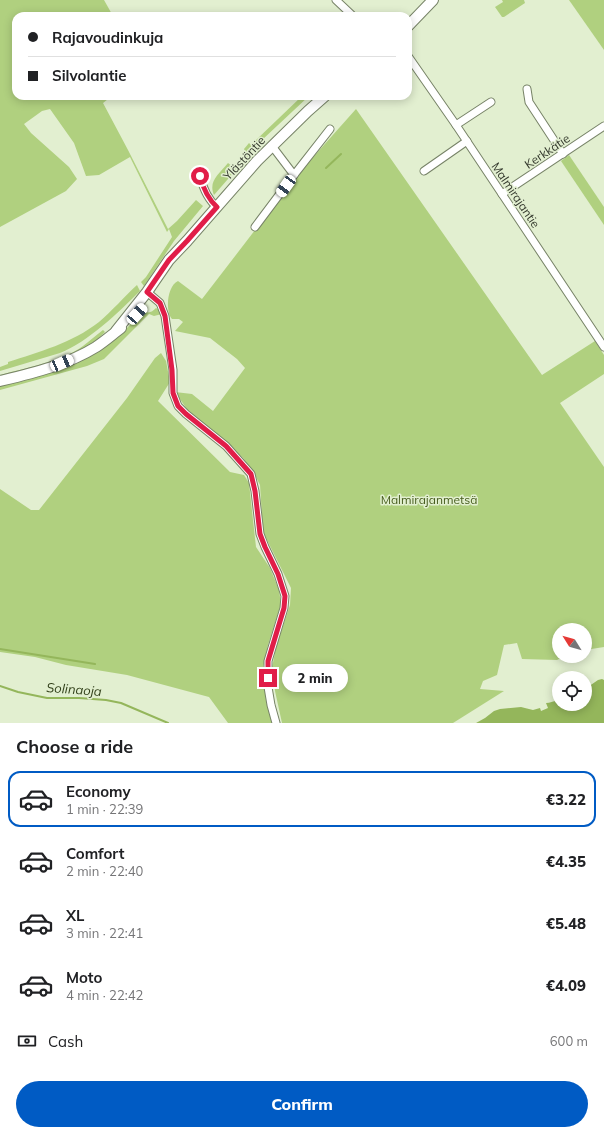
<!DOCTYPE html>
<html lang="en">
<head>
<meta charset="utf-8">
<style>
  :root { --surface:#fff; --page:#f2f2f2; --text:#202124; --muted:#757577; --line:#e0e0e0; --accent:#005bc4 }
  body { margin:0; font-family:Mulish,sans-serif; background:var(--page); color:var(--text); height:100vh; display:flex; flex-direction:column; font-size:15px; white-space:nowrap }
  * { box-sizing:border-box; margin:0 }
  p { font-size:13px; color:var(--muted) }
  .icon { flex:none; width:22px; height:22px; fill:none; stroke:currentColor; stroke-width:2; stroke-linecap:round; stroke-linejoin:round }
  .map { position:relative; height:723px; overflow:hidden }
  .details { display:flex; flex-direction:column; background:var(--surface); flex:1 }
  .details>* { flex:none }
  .banner { position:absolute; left:12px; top:12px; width:400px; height:88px; border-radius:12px; box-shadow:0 2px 10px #0003; display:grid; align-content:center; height:88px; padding:0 16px; background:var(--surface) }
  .needle { width:26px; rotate:307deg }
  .buttons { position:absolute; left:552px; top:623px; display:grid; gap:8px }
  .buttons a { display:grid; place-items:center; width:40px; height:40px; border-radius:50%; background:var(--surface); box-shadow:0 2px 10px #0003; font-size:20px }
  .end { position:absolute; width:18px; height:18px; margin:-9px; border:5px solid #e11d48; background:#fff; box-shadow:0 0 0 2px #fff }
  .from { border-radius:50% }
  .bubble { position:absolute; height:28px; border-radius:14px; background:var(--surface); box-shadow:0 2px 10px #0003; font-size:13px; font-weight:800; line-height:28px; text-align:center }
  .car { position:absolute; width:12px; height:24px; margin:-12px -6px; border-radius:5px; box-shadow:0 0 3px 1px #0007; background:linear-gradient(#fff 24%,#345 0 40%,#fff 0 76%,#345 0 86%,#fff 0) }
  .banner b { display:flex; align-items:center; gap:14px; height:38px; font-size:15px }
  .banner b+b { border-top:1px solid var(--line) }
  .banner i { width:10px; height:10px; background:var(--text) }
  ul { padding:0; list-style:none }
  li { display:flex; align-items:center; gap:12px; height:56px; margin:0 8px 6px; padding:0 8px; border:2px solid transparent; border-radius:12px }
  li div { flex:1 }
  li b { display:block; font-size:15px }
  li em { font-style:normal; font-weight:800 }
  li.selected { border-color:var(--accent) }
  li>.icon { width:36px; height:36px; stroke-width:1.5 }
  h2 { padding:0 16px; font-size:18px; line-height:48px }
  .pay { display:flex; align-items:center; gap:10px; height:44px; padding:0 16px; font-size:15px }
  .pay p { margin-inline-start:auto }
  .button { display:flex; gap:8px; margin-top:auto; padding:8px 16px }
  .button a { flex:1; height:46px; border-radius:24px; background:var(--accent); color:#fff; font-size:16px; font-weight:800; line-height:46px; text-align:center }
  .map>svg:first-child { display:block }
  .green { fill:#b0d07f }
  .water { fill:#94b65b }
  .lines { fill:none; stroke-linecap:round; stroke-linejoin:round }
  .stream { stroke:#94b65b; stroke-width:2 }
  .minor-casing { stroke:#778367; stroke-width:9 }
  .secondary-casing { stroke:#778367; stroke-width:12 }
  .minor { stroke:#fff; stroke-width:7 }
  .secondary { stroke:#fff; stroke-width:10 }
  .route { stroke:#e11d48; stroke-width:5 }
  .labels { text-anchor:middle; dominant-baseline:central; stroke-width:3; stroke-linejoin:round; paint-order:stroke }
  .street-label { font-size:12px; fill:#33382c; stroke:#e2efd0 }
  .park-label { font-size:12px; fill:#485e1f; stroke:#e2efd0 }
  .water-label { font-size:13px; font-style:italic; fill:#32401a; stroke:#e2efd0 }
</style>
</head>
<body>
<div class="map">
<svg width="604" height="723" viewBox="0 0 604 723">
  <rect width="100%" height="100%" fill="#e2efd0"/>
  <g class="green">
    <polygon points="0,0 104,0 113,16 16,16 16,96 112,96 103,103 128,150 168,229 177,221 196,200 203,206 174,241 144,286 141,282 146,277 172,237 169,229 167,232 130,157 99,175 86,176 74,143 50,109 42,111 24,124 31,133 69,167 77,179 66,191 0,227"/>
    <polygon points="502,0 524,0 525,3 504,17 502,17 495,7 503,2"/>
    <polygon points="569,0 604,0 604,50"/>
    <path d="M 302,96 L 309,96 L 262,140 L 214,195 C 208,181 219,174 228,163 L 233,167 L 246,153 L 244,149 L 249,143 L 251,145 Z"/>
    <path d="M 356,109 L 542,375 L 595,341 L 604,355 L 604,374 L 560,403 L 604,467 L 604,647 L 585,650 L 585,630 L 559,630 L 559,656 L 565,656 L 557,660 L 522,659 L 517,643 L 504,645 L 497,675 L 483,681 L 480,689 L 504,691 L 453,723 L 282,723 L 275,691 L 272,668 L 276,647 L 290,605 L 291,588 L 263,532 L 260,485 L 254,473 L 243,458 L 216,433 L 189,412 L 175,392 L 192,394 L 213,411 L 245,368 L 237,359 L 210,338 L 175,331 L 183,322 L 179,319 L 172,319 C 165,311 167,286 178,281 L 202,299 L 299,173 Z"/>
    <polygon points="569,155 604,207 604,225 561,161"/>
    <path d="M 137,285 L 140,291 C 119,312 88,342 60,353 L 0,371 L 0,367 L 8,364 L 8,362 C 39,352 72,343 99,322 C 112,311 124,297 137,285 Z"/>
    <path d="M 156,308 L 161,311 L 162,314 L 154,316 L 149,314 L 104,359 L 87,366 L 0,390 L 0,385 L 112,341 L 128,327 L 143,311 C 149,314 152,312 156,308 Z"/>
    <path d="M 103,330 L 105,332 L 94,343 L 71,356 L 0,378 L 0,375 C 25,368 63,361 83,346 C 90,341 96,335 103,330 Z"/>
    <polygon points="161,353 166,361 170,382 158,401 230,472 244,475 249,483 253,520 256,547 270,568 279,590 281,604 268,645 263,668 266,701 272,723 228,723 209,697 127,675 66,665 35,657 0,652 0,489 31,510 39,510 127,398 155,358"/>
  </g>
  <path class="water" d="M 602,679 L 604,680 L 604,723 L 476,723 L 485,718 L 494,711 L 500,709 L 521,707 L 533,710 L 540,708 L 541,711 L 548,708 L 546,703 C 550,703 553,701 557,701 L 559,699 L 559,704 L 585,704 L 585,689 L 598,680 Z"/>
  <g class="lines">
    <g class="stream">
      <polyline points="326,168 341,154"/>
      <polyline points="0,649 95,664"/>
      <polyline points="0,686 18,692 47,698 79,698 106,700 121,703 168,723"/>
    </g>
    <g class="minor-casing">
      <g id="minor">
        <polyline points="336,0 353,16"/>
        <polyline points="408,56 456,125 604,347"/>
        <polyline points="527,89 529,102 563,154"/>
        <polyline points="456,125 491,102"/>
        <polyline points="272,146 294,175"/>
        <polyline points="424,171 467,141"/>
        <path d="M 200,176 C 203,188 207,199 217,207"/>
        <polyline points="502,194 604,126"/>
        <polyline points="255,227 294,175 330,129"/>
        <polyline points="147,292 160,303 165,316 173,370 173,393 178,406 186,414 226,446 251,474 255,491 260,534 265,547 278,574 285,596 284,608 268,661 268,687 271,705 276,723"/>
      </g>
    </g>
    <g class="secondary-casing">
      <g id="secondary">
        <polyline points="408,26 433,0"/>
        <polyline points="116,331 147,292 169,260 187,241 257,161 308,111 325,96"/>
        <path d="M 0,381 C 33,373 67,365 96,347 C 105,341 113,334 121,328"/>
      </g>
    </g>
    <use href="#minor" class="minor"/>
    <use href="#secondary" class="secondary"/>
  </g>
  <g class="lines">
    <path class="route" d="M 200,176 C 203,188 207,198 217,207 L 187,241 L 169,260 L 147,292 L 160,303 L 165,316 L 172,370 L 173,393 L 178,406 L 186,414 L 226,446 L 251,474 L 255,491 L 260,534 L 265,547 L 278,574 L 285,596 L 284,608 L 268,661 L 268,678"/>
  </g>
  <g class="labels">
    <g class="street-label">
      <text transform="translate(547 151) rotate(-34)">Kerkkätie</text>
      <text transform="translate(244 158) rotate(-47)">Ylästöntie</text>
      <text transform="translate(516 195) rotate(56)">Malmirajantie</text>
    </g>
    <g class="park-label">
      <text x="429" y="499">Malmirajanmetsä</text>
    </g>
    <g class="water-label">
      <text transform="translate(74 689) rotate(4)">Solinaoja</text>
    </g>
  </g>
</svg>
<div class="buttons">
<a><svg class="needle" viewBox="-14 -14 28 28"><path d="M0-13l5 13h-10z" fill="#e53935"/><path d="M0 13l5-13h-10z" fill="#757577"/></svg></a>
<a><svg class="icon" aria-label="locate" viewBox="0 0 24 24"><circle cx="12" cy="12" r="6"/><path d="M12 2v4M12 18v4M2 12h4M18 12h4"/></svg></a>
</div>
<i class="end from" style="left:200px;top:176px"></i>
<i class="end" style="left:268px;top:678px"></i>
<div class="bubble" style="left:282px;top:664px;width:66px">2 min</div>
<i class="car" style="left:286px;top:186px;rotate:216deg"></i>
<i class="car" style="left:137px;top:314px;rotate:42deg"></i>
<i class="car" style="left:62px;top:363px;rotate:67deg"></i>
<div class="banner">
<b><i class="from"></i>Rajavoudinkuja</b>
<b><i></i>Silvolantie</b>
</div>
</div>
<section class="details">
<h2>Choose a ride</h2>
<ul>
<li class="selected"><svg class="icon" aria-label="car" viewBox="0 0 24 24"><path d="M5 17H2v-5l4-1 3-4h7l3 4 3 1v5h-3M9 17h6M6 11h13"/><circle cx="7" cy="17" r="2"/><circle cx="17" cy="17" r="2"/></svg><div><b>Economy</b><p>1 min · 22:39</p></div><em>€3.22</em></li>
<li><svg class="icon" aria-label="car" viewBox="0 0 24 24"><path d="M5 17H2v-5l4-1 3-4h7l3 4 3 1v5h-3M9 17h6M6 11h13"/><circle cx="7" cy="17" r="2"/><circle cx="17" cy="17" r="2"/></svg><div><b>Comfort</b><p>2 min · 22:40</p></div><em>€4.35</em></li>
<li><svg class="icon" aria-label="car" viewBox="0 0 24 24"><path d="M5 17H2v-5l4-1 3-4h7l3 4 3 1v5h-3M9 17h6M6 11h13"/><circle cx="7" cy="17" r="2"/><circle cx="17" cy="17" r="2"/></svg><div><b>XL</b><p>3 min · 22:41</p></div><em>€5.48</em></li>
<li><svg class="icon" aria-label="car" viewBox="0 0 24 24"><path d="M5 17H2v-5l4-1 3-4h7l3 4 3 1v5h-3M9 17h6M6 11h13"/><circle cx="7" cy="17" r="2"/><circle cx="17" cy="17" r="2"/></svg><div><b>Moto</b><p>4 min · 22:42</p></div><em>€4.09</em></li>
</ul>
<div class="pay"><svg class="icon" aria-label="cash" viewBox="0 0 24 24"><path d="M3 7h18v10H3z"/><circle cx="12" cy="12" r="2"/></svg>Cash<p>600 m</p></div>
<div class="button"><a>Confirm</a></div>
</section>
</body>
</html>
